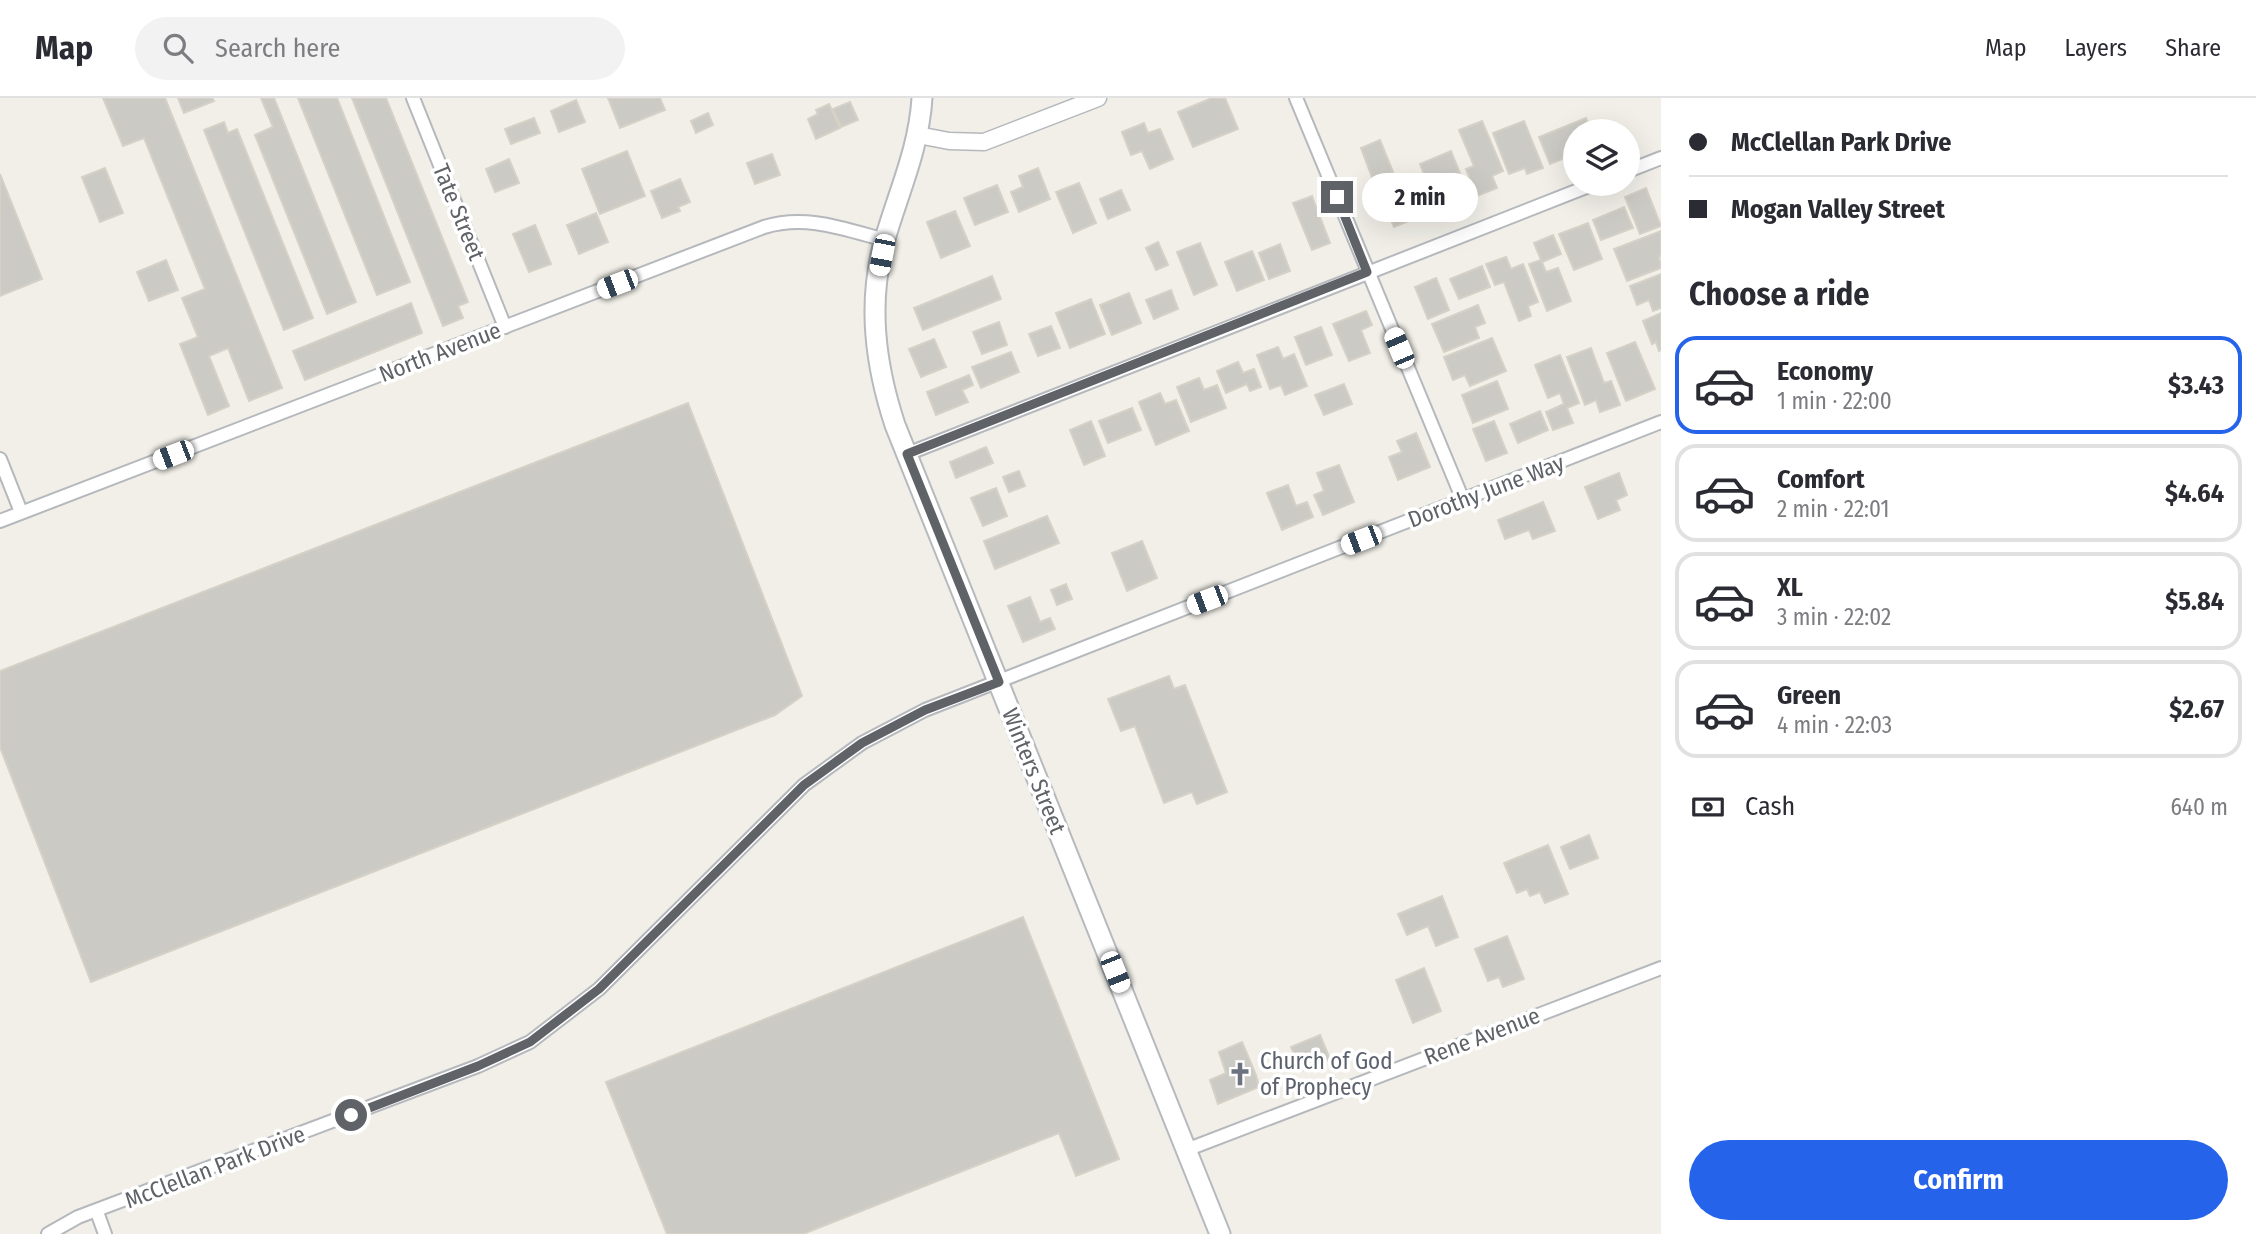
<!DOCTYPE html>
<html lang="en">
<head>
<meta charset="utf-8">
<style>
  :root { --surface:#fff; --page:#f2f2f3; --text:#2b2b33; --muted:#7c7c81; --line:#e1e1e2; --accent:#2563eb }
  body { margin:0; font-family:"Fira Sans Condensed",sans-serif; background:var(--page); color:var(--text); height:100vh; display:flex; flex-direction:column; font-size:26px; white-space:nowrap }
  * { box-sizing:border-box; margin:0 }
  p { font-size:23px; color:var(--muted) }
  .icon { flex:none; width:38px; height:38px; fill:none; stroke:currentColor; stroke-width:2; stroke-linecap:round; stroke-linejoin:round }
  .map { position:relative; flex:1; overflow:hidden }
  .details { display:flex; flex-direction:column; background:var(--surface); width:595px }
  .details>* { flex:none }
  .hud { display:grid; align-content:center; height:154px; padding:0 28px; background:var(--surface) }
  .tools { position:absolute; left:1563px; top:21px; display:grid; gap:14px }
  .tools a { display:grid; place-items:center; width:77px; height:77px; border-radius:50%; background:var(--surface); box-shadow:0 7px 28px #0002; font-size:35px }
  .end { position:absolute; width:32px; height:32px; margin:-16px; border:9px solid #5f6368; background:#fff; box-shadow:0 0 0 4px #fff }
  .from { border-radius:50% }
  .bubble { position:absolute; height:49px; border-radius:24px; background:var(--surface); box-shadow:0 7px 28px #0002; font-size:23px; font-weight:700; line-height:49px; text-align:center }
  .car { position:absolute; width:21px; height:42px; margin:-21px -10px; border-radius:9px; box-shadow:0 0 5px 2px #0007; background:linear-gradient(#fff 24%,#345 0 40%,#fff 0 76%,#345 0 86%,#fff 0) }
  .hud b { display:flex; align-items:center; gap:24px; height:66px; font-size:26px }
  .hud b+b { border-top:2px solid var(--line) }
  .hud i { width:18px; height:18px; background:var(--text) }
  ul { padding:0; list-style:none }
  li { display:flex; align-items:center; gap:21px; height:98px; margin:0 14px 10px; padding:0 14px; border:4px solid var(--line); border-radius:21px }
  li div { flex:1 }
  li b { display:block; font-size:26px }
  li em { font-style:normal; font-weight:700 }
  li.selected { border-color:var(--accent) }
  li>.icon { width:63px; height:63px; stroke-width:1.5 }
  h2 { padding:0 28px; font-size:32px; line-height:84px }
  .pay { display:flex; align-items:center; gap:18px; height:77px; padding:0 28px; font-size:26px }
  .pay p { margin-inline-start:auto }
  .cta { display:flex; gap:14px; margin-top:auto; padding:14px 28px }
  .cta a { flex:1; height:80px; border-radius:42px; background:var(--accent); color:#fff; font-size:28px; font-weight:700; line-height:80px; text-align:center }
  header { display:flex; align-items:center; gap:42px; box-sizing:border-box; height:98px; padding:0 35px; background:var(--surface); border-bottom:2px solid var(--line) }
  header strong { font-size:33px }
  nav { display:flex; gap:38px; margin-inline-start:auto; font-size:24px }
  .search { width:490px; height:63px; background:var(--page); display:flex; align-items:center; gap:18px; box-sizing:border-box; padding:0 24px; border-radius:38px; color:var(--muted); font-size:26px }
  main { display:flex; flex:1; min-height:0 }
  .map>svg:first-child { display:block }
  .building { fill:#cccac5; stroke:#d6d1c6; stroke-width:2 }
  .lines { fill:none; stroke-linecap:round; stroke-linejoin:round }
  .minor-casing { stroke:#b5b8bc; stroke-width:16 }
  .tertiary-casing { stroke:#b5b8bc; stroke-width:19 }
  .secondary-casing { stroke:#b6babf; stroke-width:23 }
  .minor { stroke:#fff; stroke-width:12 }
  .tertiary { stroke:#fff; stroke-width:16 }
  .secondary { stroke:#fff; stroke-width:19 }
  .route { stroke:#5f6368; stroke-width:9 }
  .labels { text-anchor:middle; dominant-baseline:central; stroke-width:7; stroke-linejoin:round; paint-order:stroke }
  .street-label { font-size:23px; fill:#5f6368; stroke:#fff }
  .worship-label { font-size:23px; fill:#5b616d; stroke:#fff; text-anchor:start }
</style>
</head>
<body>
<header>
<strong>Map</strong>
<div class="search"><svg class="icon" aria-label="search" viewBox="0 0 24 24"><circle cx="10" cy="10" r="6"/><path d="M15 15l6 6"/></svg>Search here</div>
<nav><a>Map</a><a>Layers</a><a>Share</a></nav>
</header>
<main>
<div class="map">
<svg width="1661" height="1136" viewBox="0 0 1661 1136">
  <rect width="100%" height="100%" fill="#f1efe8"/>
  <g class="building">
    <polygon points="103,0 165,0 282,290 249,303 228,250 209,258 229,308 208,317 180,246 198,239 182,200 205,191 144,40 123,48"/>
    <polygon points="178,0 212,0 214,3 184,15"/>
    <polygon points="261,0 274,0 356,204 327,216 255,37 273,29"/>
    <polygon points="298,0 337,0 410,184 377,197"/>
    <polygon points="352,0 386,0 468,204 458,208 463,220 443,228"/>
    <polygon points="608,0 660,0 665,12 620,30"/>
    <polygon points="1212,0 1225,0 1238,31 1193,49 1178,14"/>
    <polygon points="576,2 585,24 559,34 551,13"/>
    <polygon points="850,4 858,22 841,29 833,11"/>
    <polygon points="829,6 840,30 816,41 808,21 818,16 816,12"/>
    <polygon points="708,15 713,27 696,35 691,23"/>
    <polygon points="534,20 540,35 511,46 505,31"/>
    <polygon points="1586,20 1591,33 1575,33 1575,56 1550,66 1539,39"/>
    <polygon points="1482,23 1503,73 1492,78 1497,90 1477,98 1466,71 1474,68 1459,32"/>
    <polygon points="1524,23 1543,70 1527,76 1525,70 1509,76 1493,35"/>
    <polygon points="224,24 228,35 237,31 313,220 284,232 204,32"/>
    <polygon points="1144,25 1148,35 1160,31 1173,61 1150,71 1142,53 1131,57 1122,34"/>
    <polygon points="1380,42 1393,74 1373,82 1361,50"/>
    <polygon points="627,53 645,98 600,116 582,71"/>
    <polygon points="1451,53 1470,100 1439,113 1420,66"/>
    <polygon points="772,56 780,77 755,86 747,65"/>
    <polygon points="509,61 519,85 495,94 486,71"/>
    <polygon points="105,70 123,115 100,124 82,79"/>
    <polygon points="1038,70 1050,101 1019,114 1011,94 1023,89 1019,78"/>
    <polygon points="0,76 42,181 0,198"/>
    <polygon points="680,81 690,104 678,109 680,113 662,120 651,93"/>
    <polygon points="1079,85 1096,125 1073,135 1056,94"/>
    <polygon points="997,87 1008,114 975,127 964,100"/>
    <polygon points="1646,90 1661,128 1640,136 1625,99"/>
    <polygon points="1121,92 1130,112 1108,121 1100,101"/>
    <polygon points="1418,96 1426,116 1394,129 1386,109"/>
    <polygon points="1312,98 1330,145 1312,152 1293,105"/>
    <polygon points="1624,109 1633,130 1601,142 1593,122"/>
    <polygon points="955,113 970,148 941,160 927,124"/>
    <polygon points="596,115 608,144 579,156 567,127"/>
    <polygon points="1588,125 1602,161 1574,172 1559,136"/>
    <polygon points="535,127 551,166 529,174 513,136"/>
    <polygon points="1661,133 1661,158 1659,158 1661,170 1627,183 1614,151"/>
    <polygon points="1553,137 1561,156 1542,164 1546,174 1558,170 1571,203 1547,213 1529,166 1541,162 1534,145"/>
    <polygon points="1158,144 1168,167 1156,172 1146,150"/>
    <polygon points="1200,145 1217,187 1194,197 1177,154"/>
    <polygon points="1280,146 1290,173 1269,181 1259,155"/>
    <polygon points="1252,153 1264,182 1237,193 1225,164"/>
    <polygon points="1506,159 1511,171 1523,166 1538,204 1528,208 1531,218 1519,223 1504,184 1495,187 1486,166"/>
    <polygon points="166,162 178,192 149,203 137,174"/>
    <polygon points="1482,168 1490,189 1459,201 1450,181"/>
    <polygon points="1661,176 1661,210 1653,213 1649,202 1637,207 1630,188"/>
    <polygon points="992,178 1001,201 923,232 914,210"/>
    <polygon points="1436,180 1449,212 1428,221 1415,189"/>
    <polygon points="1171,192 1178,211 1154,221 1146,202"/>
    <polygon points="1129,195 1141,225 1112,237 1100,207"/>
    <polygon points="1091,201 1105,236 1070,250 1056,215"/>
    <polygon points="411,205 422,235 305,282 293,253"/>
    <polygon points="1478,207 1485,225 1475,229 1479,240 1444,254 1432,226"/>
    <polygon points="1366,213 1372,227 1361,232 1370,255 1349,263 1333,226"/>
    <polygon points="1661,215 1661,252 1659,253 1656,244 1652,246 1643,223"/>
    <polygon points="999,224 1007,247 982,256 973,234"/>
    <polygon points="1051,228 1060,250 1038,258 1029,236"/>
    <polygon points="1321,229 1332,257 1306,267 1295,239"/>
    <polygon points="1492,240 1506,273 1470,288 1465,277 1453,282 1444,259"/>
    <polygon points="934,241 946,269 921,279 909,251"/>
    <polygon points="1635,244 1655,291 1626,303 1607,255"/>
    <polygon points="1278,249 1283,261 1294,256 1307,288 1285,297 1281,287 1270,291 1257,257"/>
    <polygon points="1591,250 1604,285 1611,283 1620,307 1600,314 1596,302 1585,307 1567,259"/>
    <polygon points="1011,254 1019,274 981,290 972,269"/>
    <polygon points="1560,257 1579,305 1567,310 1573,325 1553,332 1546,314 1564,306 1560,295 1548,300 1535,267"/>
    <polygon points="1238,264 1243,275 1254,271 1261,289 1250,293 1247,286 1226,295 1217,273"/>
    <polygon points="969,277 973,287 962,292 968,304 936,317 927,294"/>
    <polygon points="1199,280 1204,292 1217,287 1226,310 1191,324 1177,289"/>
    <polygon points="1497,283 1508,311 1473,325 1462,297"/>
    <polygon points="1344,286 1352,306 1324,317 1315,297"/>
    <polygon points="1160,295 1165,306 1176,302 1189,333 1156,347 1139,304"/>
    <polygon points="688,305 802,598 775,617 91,884 0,649 0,573"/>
    <polygon points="1132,310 1141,332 1108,345 1099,323"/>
    <polygon points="1540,313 1548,332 1518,345 1510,326"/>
    <polygon points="1091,323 1105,358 1084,367 1070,332"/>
    <polygon points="1494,323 1507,355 1486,363 1473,331"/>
    <polygon points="1416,335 1430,369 1398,382 1389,359 1402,354 1397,343"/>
    <polygon points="986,349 993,365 956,380 950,364"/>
    <polygon points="1339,367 1354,404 1323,417 1314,397 1324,393 1317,375"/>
    <polygon points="1019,373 1025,388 1009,394 1003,379"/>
    <polygon points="1619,375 1627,397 1616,402 1620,412 1598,421 1585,389"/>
    <polygon points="1288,387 1296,408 1307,404 1313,419 1282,432 1267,395"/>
    <polygon points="996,390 1007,418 983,428 971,400"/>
    <polygon points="1543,404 1555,433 1533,441 1529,432 1505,441 1498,422"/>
    <polygon points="1047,418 1059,445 995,471 984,443"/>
    <polygon points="1142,443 1157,480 1127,493 1112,455"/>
    <polygon points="1066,486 1072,501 1057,507 1051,492"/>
    <polygon points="1030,499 1040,524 1050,520 1055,531 1023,544 1008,508"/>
    <polygon points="1169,578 1174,591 1185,587 1227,694 1197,706 1192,694 1164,705 1135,628 1121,633 1108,601"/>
    <polygon points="1589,737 1598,760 1570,771 1561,749"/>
    <polygon points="1548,747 1568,796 1545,805 1540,794 1530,798 1527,791 1517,795 1504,765"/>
    <polygon points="1442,798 1458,839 1436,848 1428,828 1407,837 1398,816"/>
    <polygon points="1023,819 1119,1061 1076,1078 1059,1035 803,1136 667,1136 606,984"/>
    <polygon points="1507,838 1524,881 1503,889 1499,879 1488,883 1475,851"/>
    <polygon points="1424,870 1441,913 1413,925 1396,882"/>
    <polygon points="1320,937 1330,961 1301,973 1291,949"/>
    <polygon points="1242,944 1256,977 1259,989 1218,1006 1210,982 1226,975 1219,954"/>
  </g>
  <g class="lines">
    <g class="minor-casing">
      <g id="minor">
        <polyline points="413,0 505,229"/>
        <polyline points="1296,0 1463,402"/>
        <polyline points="1628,73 1661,60"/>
        <polyline points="907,356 1594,86"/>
        <polyline points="0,361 21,414"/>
        <path d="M 0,423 L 764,129 C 806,116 844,131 885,142"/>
        <polyline points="1186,1052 1661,870"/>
        <polyline points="97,1114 105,1136"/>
        <polyline points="48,1136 78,1119 478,968 530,944 599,891 804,687 862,645 925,612 1661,324"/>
      </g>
    </g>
    <g class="tertiary-casing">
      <polyline id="tertiary" points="918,37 949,43 984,44 1098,0"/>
    </g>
    <g class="secondary-casing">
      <path id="secondary" d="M 922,0 C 919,50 899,93 885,141 C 867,204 875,266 895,327 L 1220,1136"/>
    </g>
    <use href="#minor" class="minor"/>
    <use href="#tertiary" class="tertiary"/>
    <use href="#secondary" class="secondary"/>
  </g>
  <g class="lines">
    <polyline class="route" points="351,1017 478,968 530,944 599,891 804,687 862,645 925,612 999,584 907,356 1367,174 1337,99"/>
  </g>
  <defs>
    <g id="church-bare" transform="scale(1.89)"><path d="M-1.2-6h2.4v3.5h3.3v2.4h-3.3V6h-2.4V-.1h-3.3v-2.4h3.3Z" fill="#6b7280" stroke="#fff" stroke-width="2.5" paint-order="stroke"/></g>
  </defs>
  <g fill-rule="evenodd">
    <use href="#church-bare" x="1240" y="976"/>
  </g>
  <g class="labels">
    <g class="street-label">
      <text transform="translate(459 114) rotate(68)">Tate Street</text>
      <text transform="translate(440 254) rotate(-21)">North Avenue</text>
      <text transform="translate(1486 393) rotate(-21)">Dorothy June Way</text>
      <text transform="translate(1034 673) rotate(68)">Winters Street</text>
      <text transform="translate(1482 938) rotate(-21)">Rene Avenue</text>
      <text transform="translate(215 1069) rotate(-21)">McClellan Park Drive</text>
    </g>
    <g class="worship-label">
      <text x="1260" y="963">Church of God<tspan x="1260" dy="26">of Prophecy</tspan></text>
    </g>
  </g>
</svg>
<div class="tools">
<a><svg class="icon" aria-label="layers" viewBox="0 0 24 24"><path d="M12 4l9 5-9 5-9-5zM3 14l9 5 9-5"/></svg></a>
</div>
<i class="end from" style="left:351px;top:1017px"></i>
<i class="end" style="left:1337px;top:99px"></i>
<div class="bubble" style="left:1362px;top:75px;width:116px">2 min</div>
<i class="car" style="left:882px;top:157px;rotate:191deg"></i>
<i class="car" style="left:617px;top:186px;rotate:249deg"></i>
<i class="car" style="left:1399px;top:250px;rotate:337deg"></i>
<i class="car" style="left:173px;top:357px;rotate:249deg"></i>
<i class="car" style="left:1361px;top:442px;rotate:249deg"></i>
<i class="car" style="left:1207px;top:502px;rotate:249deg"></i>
<i class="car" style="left:1115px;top:874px;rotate:158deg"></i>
</div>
<section class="details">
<div class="hud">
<b><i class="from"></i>McClellan Park Drive</b>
<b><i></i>Mogan Valley Street</b>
</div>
<h2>Choose a ride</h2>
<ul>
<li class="selected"><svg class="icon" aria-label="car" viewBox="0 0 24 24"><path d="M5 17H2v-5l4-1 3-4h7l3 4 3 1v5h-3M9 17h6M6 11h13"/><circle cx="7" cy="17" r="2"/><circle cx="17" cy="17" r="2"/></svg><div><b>Economy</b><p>1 min · 22:00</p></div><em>$3.43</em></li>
<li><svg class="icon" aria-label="car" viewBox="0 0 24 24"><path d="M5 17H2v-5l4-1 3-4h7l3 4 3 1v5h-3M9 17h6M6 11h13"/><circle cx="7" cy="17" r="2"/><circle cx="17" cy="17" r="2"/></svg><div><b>Comfort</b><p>2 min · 22:01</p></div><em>$4.64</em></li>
<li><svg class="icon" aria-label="car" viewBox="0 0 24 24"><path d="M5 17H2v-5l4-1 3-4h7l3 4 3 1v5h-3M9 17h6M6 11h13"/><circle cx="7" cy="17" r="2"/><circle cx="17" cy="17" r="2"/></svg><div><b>XL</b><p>3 min · 22:02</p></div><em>$5.84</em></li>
<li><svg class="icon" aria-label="car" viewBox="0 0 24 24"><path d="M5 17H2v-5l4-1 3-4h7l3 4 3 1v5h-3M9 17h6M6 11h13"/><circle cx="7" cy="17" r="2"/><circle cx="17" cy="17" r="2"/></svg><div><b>Green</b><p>4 min · 22:03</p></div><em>$2.67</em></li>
</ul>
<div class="pay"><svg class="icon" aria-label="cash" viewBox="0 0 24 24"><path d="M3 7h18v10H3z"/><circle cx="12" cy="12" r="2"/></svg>Cash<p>640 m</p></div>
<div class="cta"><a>Confirm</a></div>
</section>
</main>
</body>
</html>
